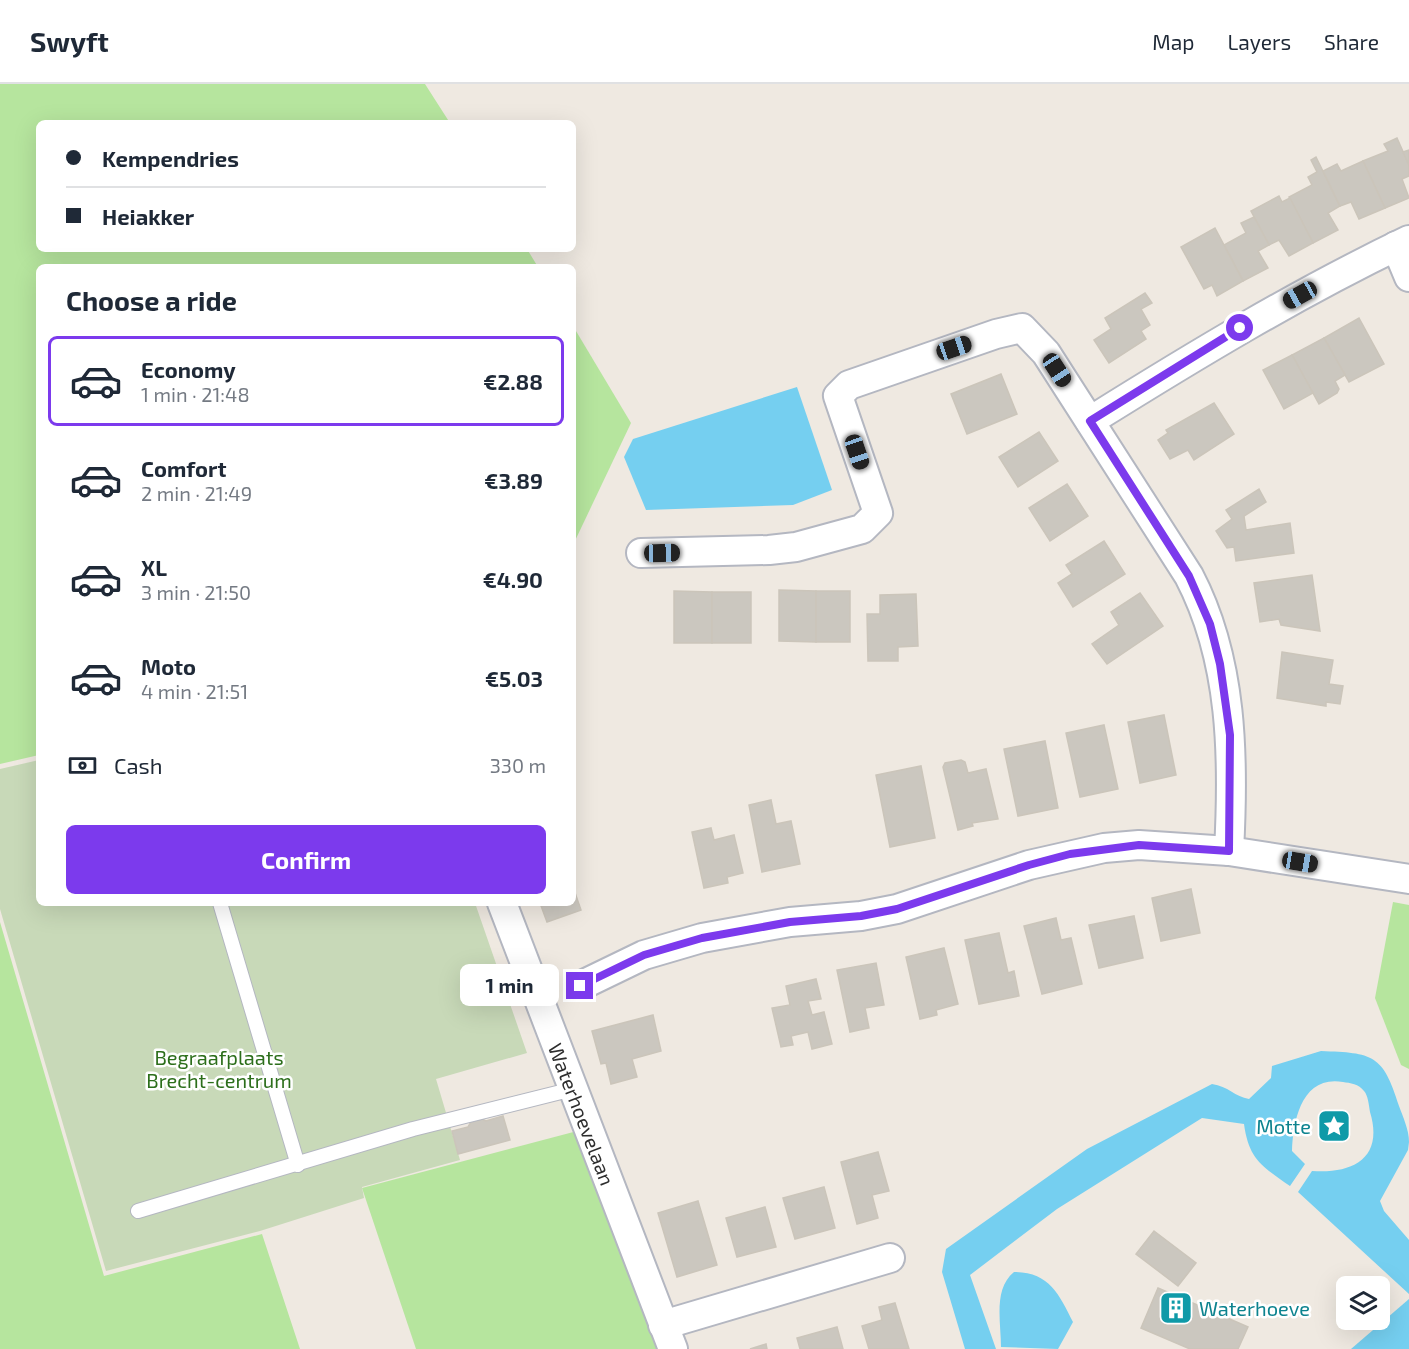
<!DOCTYPE html>
<html lang="en">
<head>
<meta charset="utf-8">
<style>
  :root { --surface:#fff; --page:#f6f6f7; --text:#1f2937; --muted:#747a83; --line:#e0e1e3; --accent:#7c3aed }
  body { margin:0; font-family:"Exo 2",sans-serif; background:var(--page); color:var(--text); height:100vh; display:flex; flex-direction:column; font-size:22px; white-space:nowrap }
  * { box-sizing:border-box; margin:0 }
  p { font-size:20px; color:var(--muted) }
  .icon { flex:none; width:33px; height:33px; fill:none; stroke:currentColor; stroke-width:2; stroke-linecap:round; stroke-linejoin:round }
  .map { position:relative; flex:1; overflow:hidden }
  .details { position:absolute; left:36px; top:180px; width:540px; height:642px; display:flex; flex-direction:column; background:var(--surface); border-radius:9px; box-shadow:0 6px 24px #0002 }
  .details>* { flex:none }
  .top-card { position:absolute; left:36px; top:36px; width:540px; height:132px; border-radius:9px; box-shadow:0 6px 24px #0002; display:grid; align-content:center; height:132px; padding:0 30px; background:var(--surface) }
  .tools { position:absolute; left:1336px; top:1192px; display:grid; gap:12px }
  .tools a { display:grid; place-items:center; width:54px; height:54px; border-radius:9px; background:var(--surface); box-shadow:0 6px 24px #0002; font-size:30px }
  .end { position:absolute; width:27px; height:27px; margin:-14px; border:8px solid #7c3aed; background:#fff; box-shadow:0 0 0 3px #fff }
  .from { border-radius:50% }
  .bubble { position:absolute; height:42px; border-radius:9px; background:var(--surface); box-shadow:0 6px 24px #0002; font-size:20px; font-weight:700; line-height:42px; text-align:center }
  .car { position:absolute; width:18px; height:36px; margin:-18px -9px; border-radius:8px; box-shadow:0 0 4px 2px #0007; background:linear-gradient(#222 24%,#8ab4d8 0 40%,#222 0 76%,#8ab4d8 0 86%,#222 0) }
  .top-card b { display:flex; align-items:center; gap:21px; height:57px; font-size:22px }
  .top-card b+b { border-top:2px solid var(--line) }
  .top-card i { width:15px; height:15px; background:var(--text) }
  ul { padding:0; list-style:none }
  li { display:flex; align-items:center; gap:18px; height:90px; margin:0 12px 9px; padding:0 18px; border:3px solid transparent; border-radius:9px }
  li div { flex:1 }
  li b { display:block; font-size:22px }
  li em { font-style:normal; font-weight:700 }
  li.active { border-color:var(--accent) }
  li>.icon { width:54px; height:54px; stroke-width:1.5 }
  h2 { padding:0 30px; font-size:27px; line-height:72px }
  .pay { display:flex; align-items:center; gap:15px; height:66px; padding:0 30px; font-size:22px }
  .pay p { margin-inline-start:auto }
  .button { display:flex; gap:12px; margin-top:auto; padding:12px 30px }
  .button a { flex:1; height:69px; border-radius:9px; background:var(--accent); color:#fff; font-size:24px; font-weight:700; line-height:69px; text-align:center }
  header { display:flex; align-items:center; gap:36px; box-sizing:border-box; height:84px; padding:0 30px; background:var(--surface); border-bottom:2px solid var(--line) }
  header strong { font-size:28px }
  nav { display:flex; gap:33px; margin-inline-start:auto; font-size:21px }
  .map>svg:first-child { display:block }
  .green { fill:#b6e59e }
  .cemetery { fill:#c8d9b8 }
  .water { fill:#75cff0 }
  .building { fill:#cbc7bf; stroke:#cbc5ba; stroke-width:1.5 }
  .lines { fill:none; stroke-linecap:round; stroke-linejoin:round }
  .service-casing { stroke:#b4b7c1; stroke-width:16 }
  .minor-casing { stroke:#b4b7c1; stroke-width:32 }
  .service { stroke:#fff; stroke-width:14 }
  .minor { stroke:#fff; stroke-width:28 }
  .route { stroke:#7c3aed; stroke-width:8 }
  .labels { text-anchor:middle; dominant-baseline:central; stroke-width:5; stroke-linejoin:round; paint-order:stroke }
  .park-label { font-size:20px; fill:#2c6e1b; stroke:#fff }
  .street-label { font-size:20px; fill:#2e2e2e; stroke:#fff }
  .culture-label { font-size:20px; fill:#0d838f; stroke:#fff; text-anchor:end }
</style>
</head>
<body>
<header>
<strong>Swyft</strong>
<nav><a>Map</a><a>Layers</a><a>Share</a></nav>
</header>
<div class="map">
<svg width="1409" height="1265" viewBox="0 0 1409 1265">
  <rect width="100%" height="100%" fill="#efe9e1"/>
  <g class="green">
    <polygon points="0,0 425,0 450,39 39,39 39,165 527,165 538,183 39,183 39,671 0,680"/>
    <polygon points="573,242 631,339 573,461"/>
    <polygon points="1393,818 1409,821 1409,985 1401,981 1375,914"/>
    <polygon points="0,838 104,1192 262,1150 300,1265 0,1265"/>
    <polygon points="581,1046 663,1265 416,1265 362,1104"/>
  </g>
  <polygon class="cemetery" points="39,676 39,819 475,819 527,969 436,995 460,1076 362,1103 364,1114 260,1147 106,1187 0,825 0,685"/>
  <g class="water">
    <polygon points="797,303 832,406 793,421 646,426 624,373 633,355"/>
    <path d="M 1321,967 C 1373,969 1383,970 1399,1022 C 1403,1033 1409,1046 1409,1058 L 1408,1066 L 1380,1117 L 1384,1127 L 1409,1156 L 1409,1210 L 1298,1108 L 1312,1087 C 1353,1090 1384,1074 1370,1028 C 1369,1022 1368,1011 1364,1007 C 1359,1000 1350,999 1343,998 C 1302,991 1293,1036 1292,1067 L 1305,1080 L 1290,1102 C 1262,1082 1249,1076 1244,1040 L 1202,1034 L 1057,1125 L 970,1191 L 996,1265 L 965,1265 L 942,1188 L 946,1165 L 1087,1065 L 1212,1000 C 1228,1002 1235,1013 1249,1015 L 1271,994 L 1272,982 Z"/>
    <path d="M 1014,1188 C 1049,1188 1059,1210 1073,1238 L 1058,1265 L 1001,1263 C 1001,1238 993,1205 1014,1188 Z"/>
    <polygon points="1409,1215 1409,1265 1351,1265"/>
  </g>
  <g class="building">
    <polygon points="1397,54 1409,81 1409,92 1402,95 1409,114 1385,124 1363,77 1388,67 1384,60"/>
    <polygon points="1409,66 1409,81 1403,68"/>
    <polygon points="1316,73 1340,122 1328,129 1338,146 1313,159 1289,113 1312,101 1308,93 1317,88 1311,76"/>
    <polygon points="1363,77 1385,124 1359,135 1351,118 1340,122 1323,87 1337,80 1341,87"/>
    <polygon points="1279,112 1282,118 1290,114 1313,159 1289,172 1279,156 1269,161 1251,127"/>
    <polygon points="1254,133 1269,161 1258,167 1268,184 1243,197 1224,161 1246,149 1241,139"/>
    <polygon points="1215,144 1243,197 1217,212 1212,201 1204,205 1181,163"/>
    <polygon points="1145,209 1152,219 1141,225 1150,241 1141,247 1146,255 1109,279 1094,256 1111,245 1105,234"/>
    <polygon points="1359,234 1384,280 1349,298 1324,254"/>
    <polygon points="1324,254 1345,291 1335,297 1339,305 1337,309 1319,320 1292,271"/>
    <polygon points="1292,271 1313,309 1284,325 1263,286"/>
    <polygon points="1001,290 1017,330 967,350 951,310"/>
    <polygon points="1214,319 1234,350 1194,376 1188,366 1170,375 1158,356 1168,349 1166,346"/>
    <polygon points="1039,348 1058,377 1018,403 999,373"/>
    <polygon points="1067,400 1088,432 1050,457 1029,424"/>
    <polygon points="1259,405 1266,418 1244,432 1246,446 1290,439 1294,469 1236,477 1234,463 1227,464 1216,447 1232,435 1226,426"/>
    <polygon points="1104,457 1125,490 1073,523 1058,499 1072,490 1066,481"/>
    <polygon points="1312,491 1320,547 1281,541 1279,535 1260,538 1254,499"/>
    <polygon points="779,506 816,507 816,558 779,557"/>
    <polygon points="674,507 712,508 712,559 674,559"/>
    <rect x="816" y="507" width="34" height="51"/>
    <rect x="712" y="508" width="39" height="51"/>
    <polygon points="1140,509 1163,542 1107,580 1092,560 1119,541 1111,528"/>
    <polygon points="916,510 918,562 898,563 898,577 868,577 867,530 880,530 880,511"/>
    <polygon points="1282,568 1333,576 1329,600 1343,602 1340,620 1326,618 1326,622 1277,614"/>
    <polygon points="1164,631 1176,691 1140,699 1128,638"/>
    <polygon points="1104,641 1118,705 1080,713 1066,649"/>
    <polygon points="1045,657 1058,724 1018,732 1004,665"/>
    <polygon points="961,676 965,678 968,689 986,685 998,735 972,739 973,742 958,746 943,683 945,679"/>
    <polygon points="921,682 935,754 890,763 876,691"/>
    <polygon points="771,716 776,740 791,737 800,780 762,788 749,721"/>
    <polygon points="711,744 714,756 734,751 743,789 727,793 728,799 704,804 692,748"/>
    <polygon points="573,803 581,826 547,838 540,819 573,819"/>
    <polygon points="1191,805 1200,849 1161,857 1152,814"/>
    <polygon points="1134,832 1143,874 1099,884 1089,841"/>
    <polygon points="1056,834 1061,856 1071,854 1082,900 1042,910 1024,842"/>
    <polygon points="999,849 1008,889 1014,887 1019,912 979,920 965,856"/>
    <polygon points="944,864 958,920 936,926 937,931 920,935 906,873"/>
    <polygon points="876,879 884,921 865,924 869,944 850,948 837,886"/>
    <polygon points="816,895 821,915 808,917 812,931 824,928 832,960 812,965 808,948 791,952 793,961 781,963 772,924 790,921 786,902"/>
    <polygon points="653,931 661,967 632,975 637,993 611,1000 606,979 601,980 592,947"/>
    <polygon points="503,1032 510,1056 458,1070 452,1047 468,1043 471,1038 482,1035 486,1037"/>
    <polygon points="878,1068 889,1107 872,1111 878,1134 857,1140 841,1078"/>
    <polygon points="824,1103 835,1144 795,1155 783,1114"/>
    <polygon points="698,1117 717,1181 677,1193 658,1129"/>
    <polygon points="765,1123 776,1163 737,1173 726,1134"/>
    <polygon points="1154,1147 1196,1179 1178,1202 1136,1170"/>
    <polygon points="1158,1204 1248,1243 1238,1265 1190,1265 1141,1244"/>
    <polygon points="895,1219 909,1265 869,1265 862,1242 882,1236 879,1223"/>
    <polygon points="837,1243 843,1265 800,1265 797,1254"/>
    <polygon points="766,1260 767,1265 750,1265"/>
  </g>
  <g class="lines">
    <g class="service-casing">
      <g id="service">
        <polyline points="220,819 298,1081"/>
        <polyline points="138,1127 413,1045 573,1005"/>
      </g>
    </g>
    <g class="minor-casing">
      <g id="minor">
        <polyline points="1396,162 1409,193"/>
        <path d="M 1090,337 C 1194,272 1298,209 1409,156"/>
        <path d="M 641,469 L 769,466 L 796,463 L 862,445 L 878,429 L 838,312 L 849,301 L 996,250 L 1022,244 L 1046,269 L 1189,492 C 1233,576 1234,674 1229,767"/>
        <polyline points="502,819 673,1265"/>
        <polyline points="580,902 644,871 702,854 790,838 861,832 897,825 1029,781 1104,764 1139,761 1229,767 1409,795"/>
        <polyline points="663,1241 890,1174"/>
      </g>
    </g>
    <use href="#service" class="service"/>
    <use href="#minor" class="minor"/>
  </g>
  <g class="lines">
    <polyline class="route" points="580,902 644,871 702,854 790,838 861,832 897,825 1029,781 1070,770 1139,761 1229,767 1230,651 1220,580 1210,540 1189,492 1090,337 1240,244"/>
  </g>
  <defs>
    <g id="sight-square" transform="scale(1.725)"><rect x="-9" y="-9" width="18" height="18" rx="4" fill="#0f9aa8" stroke="#fff"/><path d="M0-6L1.8-2.2L6-1.7L2.9 1.2L3.7 5.4L0 3.3L-3.7 5.4L-2.9 1.2L-6-1.7L-1.8-2.2Z" fill="#fff"/></g>
    <g id="building-square" transform="scale(1.725)"><rect x="-9" y="-9" width="18" height="18" rx="4" fill="#0f9aa8" stroke="#fff"/><path d="M-4-6H4V6H1V3H-1V6H-4ZM-2.5-4.3h1.7v1.8h-1.7ZM.8-4.3h1.7v1.8H.8ZM-2.5-1h1.7V.8h-1.7ZM.8-1h1.7V.8H.8Z" fill="#fff"/></g>
  </defs>
  <g fill-rule="evenodd">
    <use href="#sight-square" x="1334" y="1042"/>
    <use href="#building-square" x="1176" y="1224"/>
  </g>
  <g class="labels">
    <g class="park-label">
      <text x="219" y="973">Begraafplaats<tspan x="219" dy="23">Brecht-centrum</tspan></text>
    </g>
    <g class="street-label">
      <text transform="translate(582 1030) rotate(69)">Waterhoevelaan</text>
    </g>
    <g class="culture-label">
      <text x="1311" y="1042">Motte</text>
      <text x="1199" y="1224" text-anchor="start">Waterhoeve</text>
    </g>
  </g>
</svg>
<div class="tools">
<a><svg class="icon" aria-label="layers" viewBox="0 0 24 24"><path d="M12 4l9 5-9 5-9-5zM3 14l9 5 9-5"/></svg></a>
</div>
<i class="end from" style="left:1240px;top:244px"></i>
<i class="end" style="left:580px;top:902px"></i>
<div class="bubble" style="left:460px;top:880px;width:99px">1 min</div>
<i class="car" style="left:1300px;top:211px;rotate:241deg"></i>
<i class="car" style="left:954px;top:264px;rotate:71deg"></i>
<i class="car" style="left:1057px;top:286px;rotate:147deg"></i>
<i class="car" style="left:857px;top:368px;rotate:161deg"></i>
<i class="car" style="left:662px;top:469px;rotate:89deg"></i>
<i class="car" style="left:1300px;top:778px;rotate:99deg"></i>
<div class="top-card">
<b><i class="from"></i>Kempendries</b>
<b><i></i>Heiakker</b>
</div>
<section class="details">
<h2>Choose a ride</h2>
<ul>
<li class="active"><svg class="icon" aria-label="car" viewBox="0 0 24 24"><path d="M5 17H2v-5l4-1 3-4h7l3 4 3 1v5h-3M9 17h6M6 11h13"/><circle cx="7" cy="17" r="2"/><circle cx="17" cy="17" r="2"/></svg><div><b>Economy</b><p>1 min · 21:48</p></div><em>€2.88</em></li>
<li><svg class="icon" aria-label="car" viewBox="0 0 24 24"><path d="M5 17H2v-5l4-1 3-4h7l3 4 3 1v5h-3M9 17h6M6 11h13"/><circle cx="7" cy="17" r="2"/><circle cx="17" cy="17" r="2"/></svg><div><b>Comfort</b><p>2 min · 21:49</p></div><em>€3.89</em></li>
<li><svg class="icon" aria-label="car" viewBox="0 0 24 24"><path d="M5 17H2v-5l4-1 3-4h7l3 4 3 1v5h-3M9 17h6M6 11h13"/><circle cx="7" cy="17" r="2"/><circle cx="17" cy="17" r="2"/></svg><div><b>XL</b><p>3 min · 21:50</p></div><em>€4.90</em></li>
<li><svg class="icon" aria-label="car" viewBox="0 0 24 24"><path d="M5 17H2v-5l4-1 3-4h7l3 4 3 1v5h-3M9 17h6M6 11h13"/><circle cx="7" cy="17" r="2"/><circle cx="17" cy="17" r="2"/></svg><div><b>Moto</b><p>4 min · 21:51</p></div><em>€5.03</em></li>
</ul>
<div class="pay"><svg class="icon" aria-label="cash" viewBox="0 0 24 24"><path d="M3 7h18v10H3z"/><circle cx="12" cy="12" r="2"/></svg>Cash<p>330 m</p></div>
<div class="button"><a>Confirm</a></div>
</section>
</div>
</body>
</html>
